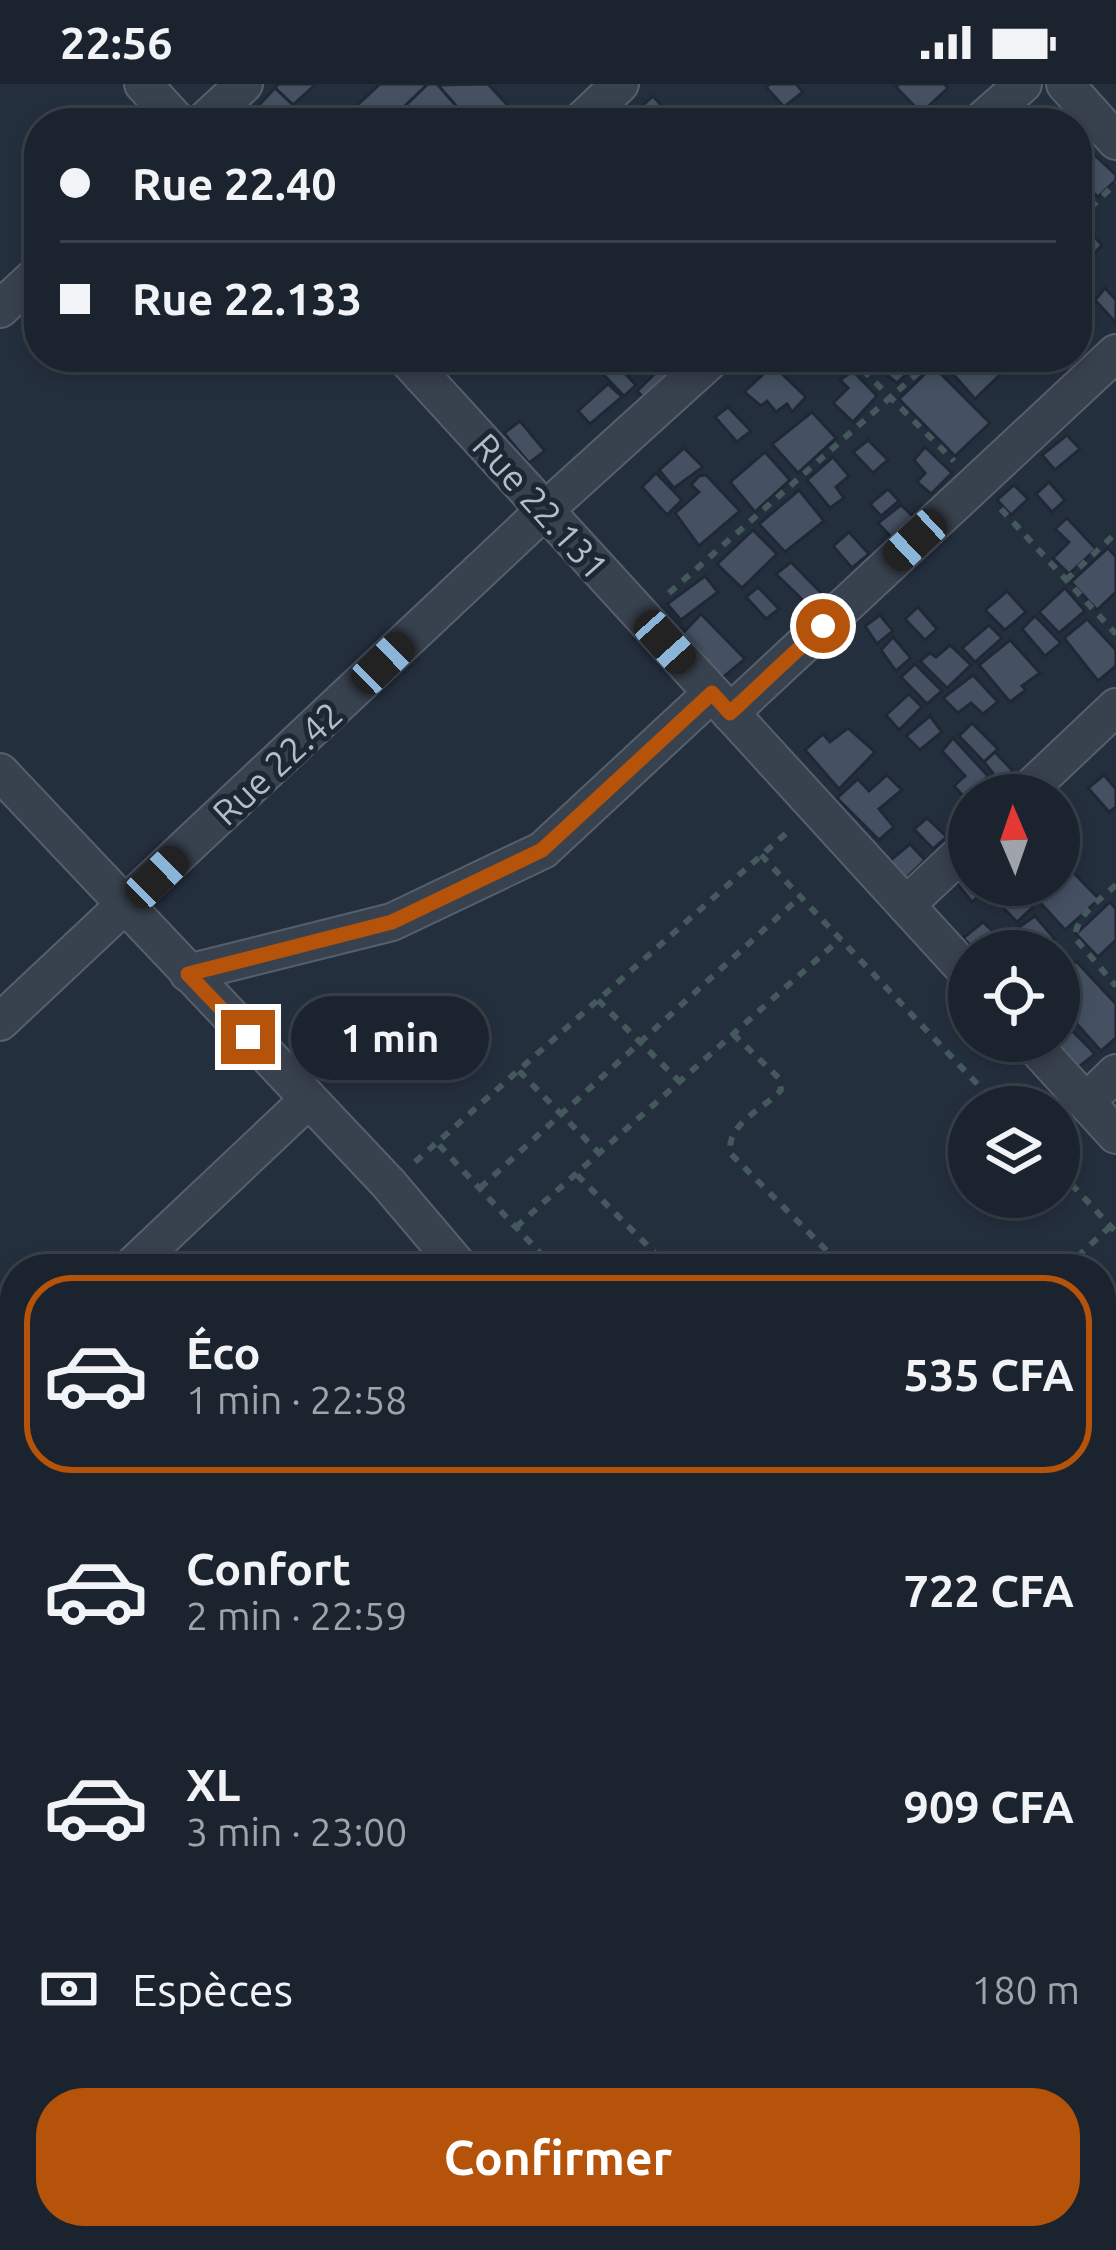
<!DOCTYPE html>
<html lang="fr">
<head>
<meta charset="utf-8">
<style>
  :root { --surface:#1b232e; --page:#282f3a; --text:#f1f3f6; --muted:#a0a4aa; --line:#39404a; --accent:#b45309 }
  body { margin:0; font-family:Ubuntu,sans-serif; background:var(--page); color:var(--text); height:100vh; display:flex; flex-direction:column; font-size:45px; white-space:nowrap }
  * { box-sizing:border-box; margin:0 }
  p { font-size:39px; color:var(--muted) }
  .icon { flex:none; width:66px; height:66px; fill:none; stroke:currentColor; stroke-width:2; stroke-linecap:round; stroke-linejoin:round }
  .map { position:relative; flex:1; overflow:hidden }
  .panel { position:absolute; left:0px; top:1170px; width:1116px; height:996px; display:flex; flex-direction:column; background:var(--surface); border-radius:48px 48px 0 0; box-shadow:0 6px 18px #0003,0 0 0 3px var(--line) }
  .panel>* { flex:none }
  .banner { position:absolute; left:24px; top:24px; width:1068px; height:264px; border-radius:48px; box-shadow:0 6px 18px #0003,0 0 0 3px var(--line); display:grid; align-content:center; height:264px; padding:0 36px; background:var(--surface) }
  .needle { width:78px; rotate:358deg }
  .tools { position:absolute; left:948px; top:690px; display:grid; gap:24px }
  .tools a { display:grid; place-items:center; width:132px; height:132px; border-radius:50%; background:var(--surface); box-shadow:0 6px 18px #0003,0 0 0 3px var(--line); font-size:60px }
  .end { position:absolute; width:54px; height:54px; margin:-27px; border:15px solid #b45309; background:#fff; box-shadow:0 0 0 6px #fff }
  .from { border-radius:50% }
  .bubble { position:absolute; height:84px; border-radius:42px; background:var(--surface); box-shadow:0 6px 18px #0003,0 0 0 3px var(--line); font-size:39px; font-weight:600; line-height:84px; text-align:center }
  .car { position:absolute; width:36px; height:72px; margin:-36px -18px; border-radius:15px; box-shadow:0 0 9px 3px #0007; background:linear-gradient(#222 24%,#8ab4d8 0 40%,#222 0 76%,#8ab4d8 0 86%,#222 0) }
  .banner b { display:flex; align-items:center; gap:42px; height:114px; font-size:45px }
  .banner b+b { border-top:3px solid var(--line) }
  .banner i { width:30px; height:30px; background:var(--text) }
  ul { padding:21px 0 0; list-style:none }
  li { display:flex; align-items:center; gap:36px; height:198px; margin:0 24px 18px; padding:0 12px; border:6px solid transparent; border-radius:48px }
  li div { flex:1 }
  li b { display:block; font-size:45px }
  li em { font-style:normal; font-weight:600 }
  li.on { border-color:var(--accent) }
  li>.icon { width:108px; height:108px; stroke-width:1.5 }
  .pay { display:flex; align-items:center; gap:30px; height:132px; padding:0 36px; font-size:45px }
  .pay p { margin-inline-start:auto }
  .primary-button { display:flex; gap:24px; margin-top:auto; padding:24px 36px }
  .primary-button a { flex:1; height:138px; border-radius:48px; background:var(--accent); color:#fff; font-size:48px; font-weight:600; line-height:138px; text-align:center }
  .status { display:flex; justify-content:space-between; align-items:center; height:84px; padding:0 60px; background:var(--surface); direction:ltr }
  .status svg { height:33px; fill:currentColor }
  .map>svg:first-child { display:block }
  .building { fill:#455162; stroke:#1f2835; stroke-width:3 }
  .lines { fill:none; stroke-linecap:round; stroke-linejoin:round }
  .lane-casing { stroke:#565f6c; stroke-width:22 }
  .street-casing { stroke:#565f6c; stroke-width:40 }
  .secondary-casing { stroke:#565f6c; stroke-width:52 }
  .primary-casing { stroke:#414a57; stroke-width:58 }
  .path { stroke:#44595c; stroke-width:6; stroke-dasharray:9 9; stroke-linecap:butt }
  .lane { stroke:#38414e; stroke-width:18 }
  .street { stroke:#38414e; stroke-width:36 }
  .secondary { stroke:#465061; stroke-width:48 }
  .primary { stroke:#56606e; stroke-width:54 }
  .route { stroke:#b45309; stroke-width:15 }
  .labels { text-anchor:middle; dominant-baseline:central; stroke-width:10; stroke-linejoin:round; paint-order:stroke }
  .street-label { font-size:36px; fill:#b4bcc9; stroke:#1d2633 }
</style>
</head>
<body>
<div class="status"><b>22:56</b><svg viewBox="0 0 49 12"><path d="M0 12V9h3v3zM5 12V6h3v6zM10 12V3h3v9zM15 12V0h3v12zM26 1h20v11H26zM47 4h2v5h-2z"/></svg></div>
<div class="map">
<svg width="1116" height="2166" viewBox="0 0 1116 2166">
  <rect width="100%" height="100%" fill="#242f3e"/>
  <g class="building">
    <polygon points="278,0 316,0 293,21 275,4"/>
    <polygon points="380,0 428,0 405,22 421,39 365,39 352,26"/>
    <polygon points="428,0 438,0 471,39 421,39 405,22"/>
    <polygon points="488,0 524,39 471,39 438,1"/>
    <polygon points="770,0 796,0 803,8 784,23 766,3"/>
    <polygon points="899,0 944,0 948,4 921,29 896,3"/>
    <polygon points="275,4 293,21 272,39 242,39"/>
    <polygon points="653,12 677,39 622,39"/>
    <polygon points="1084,61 1116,91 1116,96 1098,113 1077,94 1077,67"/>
    <polygon points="1082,140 1102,161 1087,177 1077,168 1077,145"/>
    <polygon points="1105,204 1116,216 1116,239 1095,216"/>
    <polygon points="614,273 645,273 646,275 627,293 611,275"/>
    <polygon points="672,273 686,273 690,277 648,318 637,307"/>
    <polygon points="871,273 916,273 920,277 897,299 868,276"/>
    <polygon points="938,273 1007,273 1012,279 975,315"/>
    <polygon points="611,275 636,301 624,312 599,286"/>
    <polygon points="773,281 806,313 792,328 787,320 776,328 767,317 761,322 744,308"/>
    <polygon points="933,282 990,339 955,372 899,315"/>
    <polygon points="853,287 877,312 853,338 833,319 848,304 840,296"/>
    <polygon points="608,300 622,313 590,340 578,327"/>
    <polygon points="728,323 751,347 737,358 715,333"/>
    <polygon points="812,328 836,354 798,389 772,360"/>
    <polygon points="520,337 545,367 529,379 504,349"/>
    <polygon points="1067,351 1080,365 1055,386 1042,371"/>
    <polygon points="868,356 888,376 873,389 853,368"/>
    <polygon points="925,363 952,389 931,410 917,398 925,389 914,376"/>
    <polygon points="684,364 703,383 674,404 659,386"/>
    <polygon points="765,368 790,396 755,428 730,398"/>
    <polygon points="833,373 849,392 836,403 844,414 830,424 807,396"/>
    <polygon points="656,389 682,416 667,431 642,403"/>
    <polygon points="706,391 740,427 699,462 675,429 699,408 691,401 699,392"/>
    <polygon points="1049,398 1065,416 1052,428 1036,410"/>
    <polygon points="1014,401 1028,415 1011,431 997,416"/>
    <polygon points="888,405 899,417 881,432 870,420"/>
    <polygon points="799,406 824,437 785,468 759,440"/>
    <polygon points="901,421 915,434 892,454 878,439"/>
    <polygon points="1067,434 1096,465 1069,490 1053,474 1069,458 1055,445"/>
    <polygon points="753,446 777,470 742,504 717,480"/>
    <polygon points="849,448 869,470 852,484 833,462"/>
    <polygon points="1108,464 1116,473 1116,508 1097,526 1071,498"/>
    <polygon points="791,478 824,512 811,524 776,490"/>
    <polygon points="705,492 718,508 681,536 667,520"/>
    <polygon points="758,503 779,525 766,535 746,513"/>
    <polygon points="1065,504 1085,527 1059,549 1039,528"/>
    <polygon points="1007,507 1026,528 1005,546 985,526"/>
    <polygon points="918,523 937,545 925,556 905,535"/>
    <polygon points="701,530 745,575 721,595 681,551"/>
    <polygon points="880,531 893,547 877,560 865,542"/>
    <polygon points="1035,532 1061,559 1045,572 1022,545"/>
    <polygon points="1087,535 1116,566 1116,582 1098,597 1064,554"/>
    <polygon points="989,541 1002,554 975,578 962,564"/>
    <polygon points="893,553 911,574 896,587 881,566"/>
    <polygon points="1010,556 1040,589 1022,602 1026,606 1010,618 979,581"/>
    <polygon points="950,561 971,581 947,604 920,577 930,569 936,573"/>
    <polygon points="915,580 942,607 927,620 901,593"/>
    <polygon points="973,591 998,618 983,630 971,619 958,629 943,614"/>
    <polygon points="909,610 922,623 899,646 886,631"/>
    <polygon points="930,632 942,648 920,666 906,652"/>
    <polygon points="972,639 998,665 984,678 959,652"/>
    <polygon points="848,644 875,668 839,705 805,666 823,650 830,658"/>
    <polygon points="953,654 988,692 965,714 954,702 965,692 942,667"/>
    <polygon points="995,668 1013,687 999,697 984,678"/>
    <polygon points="887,691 902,706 879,725 894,743 879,756 837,714 858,695 869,707"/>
    <polygon points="1104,691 1116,705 1116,723 1109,728 1088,704"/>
    <polygon points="927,734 947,753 933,765 914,745"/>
    <polygon points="910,760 925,776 903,797 887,779"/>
    <polygon points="969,785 969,801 991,801 972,818 956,798"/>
    <polygon points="1070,785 1099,815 1065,846 1035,813 1050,801 1059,801 1059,794"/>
    <polygon points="1000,801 1013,801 1033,823 1017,838 990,810"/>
    <polygon points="1110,818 1116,825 1116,856 1098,873 1076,850"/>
    <polygon points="1035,832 1054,854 1042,867 1028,854 1019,860 1009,850"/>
    <polygon points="983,838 1005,859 995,867 976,867 963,854"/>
    <polygon points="1076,877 1116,920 1116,954 1101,967 1059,920 1059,893"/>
    <polygon points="1059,933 1095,970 1075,986 1049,957 1059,957"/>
  </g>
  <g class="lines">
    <g class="lane-casing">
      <polyline id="lane" points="899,2166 903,2151"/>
    </g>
    <g class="street-casing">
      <g id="street">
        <polyline points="143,0 179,39"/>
        <polyline points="1065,0 1116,57"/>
        <polyline points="202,39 244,0"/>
        <polyline points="579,39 620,0"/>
        <polyline points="979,39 1023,0"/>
        <polyline points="0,225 39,189"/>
        <polyline points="405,273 969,890"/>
        <polyline points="730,629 1116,269"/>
        <polyline points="0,688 388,1099 461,1185"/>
        <polyline points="1023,711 1116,623"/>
        <polyline points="906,821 969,762"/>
        <polyline points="188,889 392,838 543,766 712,609"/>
        <polyline points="0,938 545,426 714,273"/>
        <polyline points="1030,957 1116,1051"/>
        <polyline points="1086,1018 1116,989"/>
        <polyline points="129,1185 307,1017"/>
        <polyline points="0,1307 15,1293"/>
        <polyline points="0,1668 15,1654"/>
        <polyline points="0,1746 15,1748"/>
        <polyline points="1101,1874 1116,1888"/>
      </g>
    </g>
    <g class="secondary-casing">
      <g id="secondary">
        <polyline points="1101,2082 1116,2067"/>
        <polyline points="0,2102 15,2104"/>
        <polyline points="437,2151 590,2166"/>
        <polyline points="1004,2166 1022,2151"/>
        <polyline points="1080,2166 1097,2151"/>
      </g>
    </g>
    <g class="primary-casing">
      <polyline id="primary" points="42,2151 166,2166"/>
    </g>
    <g class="path">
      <polyline points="1077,137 1116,99"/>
      <polyline points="850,273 954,377"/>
      <polyline points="1001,425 1116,550"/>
      <polyline points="1066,496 1116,449"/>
      <polyline points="669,509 936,273"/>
      <polyline points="761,771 999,1023"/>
      <path d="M 1116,801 C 1100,816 1076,831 1075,854 L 1116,902"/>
      <polyline points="598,916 680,998"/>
      <path d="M 733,950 L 779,994 L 781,1006 C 764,1025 724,1041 731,1070 L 845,1185"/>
      <polyline points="519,987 600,1070"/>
      <polyline points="439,1061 555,1185"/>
      <polyline points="415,1078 791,745"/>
      <polyline points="1059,1087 1116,1148"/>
      <polyline points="577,1091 654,1168 656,1174 649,1185"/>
      <polyline points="480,1104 801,812"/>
      <polyline points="516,1143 840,855"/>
      <polyline points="1064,1185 1116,1137"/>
      <polyline points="1101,1457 1116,1474"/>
      <polyline points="1101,1550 1116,1536"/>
      <polyline points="1101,1612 1116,1629"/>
      <polyline points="1101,1772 1116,1789"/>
    </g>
    <use href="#lane" class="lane"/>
    <use href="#street" class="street"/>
    <use href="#secondary" class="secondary"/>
    <use href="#primary" class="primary"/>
  </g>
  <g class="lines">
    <polyline class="route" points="248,953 188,890 392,838 542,766 712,609 730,629 823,542"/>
  </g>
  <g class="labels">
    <g class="street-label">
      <text transform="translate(541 422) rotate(48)">Rue 22.131</text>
      <text transform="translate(277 679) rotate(-43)">Rue 22.42</text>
    </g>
  </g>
</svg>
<div class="tools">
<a><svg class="needle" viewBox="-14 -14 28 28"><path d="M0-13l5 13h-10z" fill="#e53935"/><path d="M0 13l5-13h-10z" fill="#a0a4aa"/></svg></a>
<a><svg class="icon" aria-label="locate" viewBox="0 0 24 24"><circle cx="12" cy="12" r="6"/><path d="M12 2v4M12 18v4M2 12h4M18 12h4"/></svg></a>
<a><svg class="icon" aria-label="layers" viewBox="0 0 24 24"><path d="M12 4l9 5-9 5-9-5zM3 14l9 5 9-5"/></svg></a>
</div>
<i class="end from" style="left:823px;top:542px"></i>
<i class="end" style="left:248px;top:953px"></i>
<div class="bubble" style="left:291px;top:912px;width:198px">1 min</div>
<i class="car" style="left:915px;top:456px;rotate:227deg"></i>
<i class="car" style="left:665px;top:558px;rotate:138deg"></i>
<i class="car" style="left:383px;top:579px;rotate:46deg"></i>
<i class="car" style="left:157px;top:793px;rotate:46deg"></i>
<div class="banner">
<b><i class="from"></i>Rue 22.40</b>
<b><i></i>Rue 22.133</b>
</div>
<section class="panel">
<ul>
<li class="on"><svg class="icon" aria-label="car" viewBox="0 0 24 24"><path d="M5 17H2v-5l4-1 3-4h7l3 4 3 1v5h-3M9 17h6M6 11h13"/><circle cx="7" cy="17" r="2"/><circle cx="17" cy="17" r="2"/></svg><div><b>Éco</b><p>1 min · 22:58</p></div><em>535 CFA</em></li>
<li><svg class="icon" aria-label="car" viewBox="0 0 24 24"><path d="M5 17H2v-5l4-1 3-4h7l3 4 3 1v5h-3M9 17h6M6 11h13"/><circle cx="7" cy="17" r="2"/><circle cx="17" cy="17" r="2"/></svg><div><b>Confort</b><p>2 min · 22:59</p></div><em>722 CFA</em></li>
<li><svg class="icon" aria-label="car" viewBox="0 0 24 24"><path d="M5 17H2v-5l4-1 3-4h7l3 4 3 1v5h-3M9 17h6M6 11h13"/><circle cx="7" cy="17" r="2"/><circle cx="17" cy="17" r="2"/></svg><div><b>XL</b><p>3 min · 23:00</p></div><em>909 CFA</em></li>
</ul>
<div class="pay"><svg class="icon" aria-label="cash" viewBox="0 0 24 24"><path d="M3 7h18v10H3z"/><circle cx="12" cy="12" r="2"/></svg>Espèces<p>180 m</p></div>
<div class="primary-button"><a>Confirmer</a></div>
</section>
</div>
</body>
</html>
